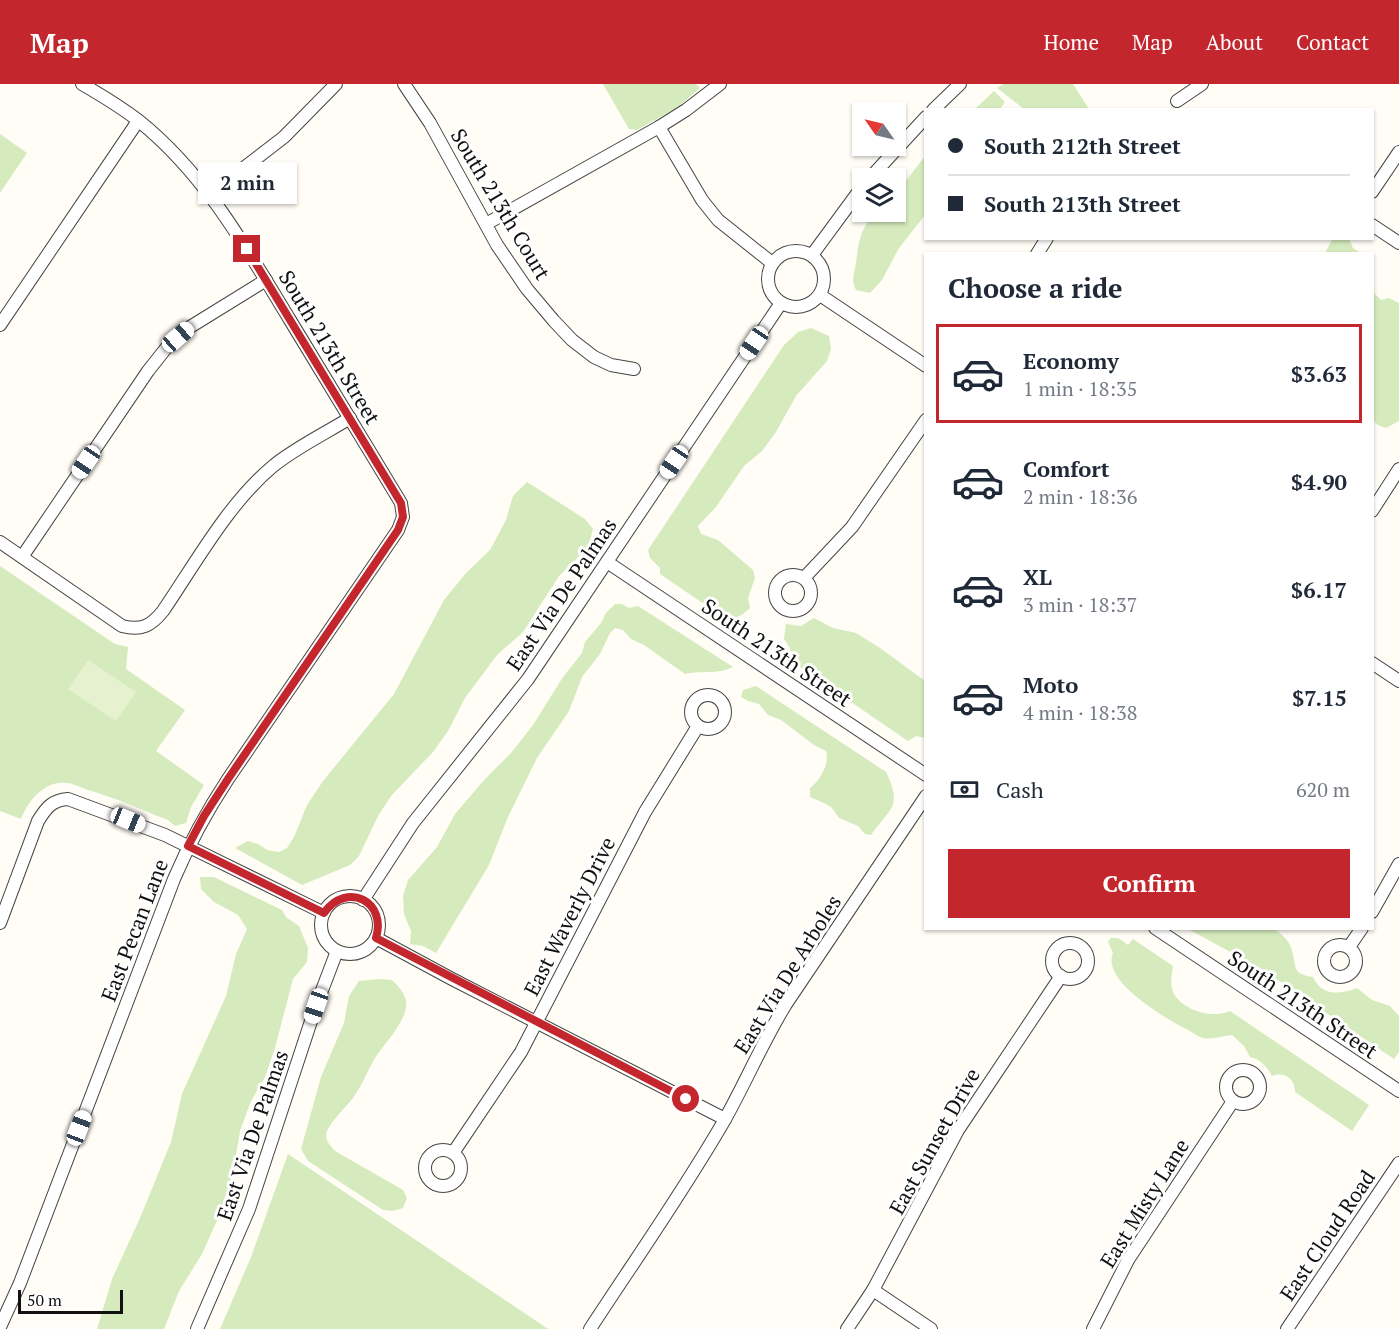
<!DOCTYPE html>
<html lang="en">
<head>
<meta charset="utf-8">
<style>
  :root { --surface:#fff; --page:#f6f6f7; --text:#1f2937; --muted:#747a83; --line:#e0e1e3; --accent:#c4262e }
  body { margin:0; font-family:"PT Serif",serif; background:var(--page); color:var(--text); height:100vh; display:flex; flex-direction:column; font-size:22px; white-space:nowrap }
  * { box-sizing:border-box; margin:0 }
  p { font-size:20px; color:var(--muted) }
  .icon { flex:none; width:33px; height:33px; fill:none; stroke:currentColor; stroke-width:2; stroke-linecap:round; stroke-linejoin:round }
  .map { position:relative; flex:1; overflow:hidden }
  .drawer { position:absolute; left:924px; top:168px; width:450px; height:678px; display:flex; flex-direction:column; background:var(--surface); border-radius:0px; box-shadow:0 2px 4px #0004 }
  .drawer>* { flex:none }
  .guide { position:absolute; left:924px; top:24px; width:450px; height:132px; border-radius:0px; box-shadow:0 2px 4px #0004; display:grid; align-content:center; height:132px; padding:0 24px; background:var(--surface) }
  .needle { width:39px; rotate:304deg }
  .fabs { position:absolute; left:852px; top:18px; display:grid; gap:12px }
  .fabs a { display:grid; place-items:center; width:54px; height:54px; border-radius:0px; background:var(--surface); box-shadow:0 2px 4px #0004; font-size:30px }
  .scale { position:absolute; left:18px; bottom:15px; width:105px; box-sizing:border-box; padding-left:6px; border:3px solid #111; border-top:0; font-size:16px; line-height:21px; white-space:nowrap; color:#111; -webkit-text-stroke:4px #fff; paint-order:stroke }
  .end { position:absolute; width:27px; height:27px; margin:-14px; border:8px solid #c4262e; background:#fff; box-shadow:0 0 0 3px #fff }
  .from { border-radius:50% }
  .bubble { position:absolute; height:42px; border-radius:0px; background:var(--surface); box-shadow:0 2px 4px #0004; font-size:20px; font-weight:700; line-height:42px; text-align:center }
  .car { position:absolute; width:18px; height:36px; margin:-18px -9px; border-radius:8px; box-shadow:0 0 4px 2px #0007; background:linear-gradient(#fff 24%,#345 0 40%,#fff 0 76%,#345 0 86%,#fff 0) }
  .guide b { display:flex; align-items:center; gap:21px; height:57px; font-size:22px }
  .guide b+b { border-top:2px solid var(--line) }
  .guide i { width:15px; height:15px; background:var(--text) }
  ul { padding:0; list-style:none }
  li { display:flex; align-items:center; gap:18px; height:99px; margin:0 12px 9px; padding:0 12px; border:3px solid transparent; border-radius:0px }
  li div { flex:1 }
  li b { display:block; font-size:22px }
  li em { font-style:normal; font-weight:700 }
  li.selected { border-color:var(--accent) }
  li>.icon { width:54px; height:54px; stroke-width:1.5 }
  h2 { padding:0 24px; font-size:27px; line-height:72px }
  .pay { display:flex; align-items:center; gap:15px; height:66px; padding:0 24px; font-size:22px }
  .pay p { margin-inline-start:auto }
  .action { display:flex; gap:12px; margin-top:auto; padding:12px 24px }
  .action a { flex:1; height:69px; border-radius:0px; background:var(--accent); color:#fff; font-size:24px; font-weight:700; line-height:69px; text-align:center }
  header { display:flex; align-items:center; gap:36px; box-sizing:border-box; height:84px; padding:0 30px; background:var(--accent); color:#fff }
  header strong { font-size:28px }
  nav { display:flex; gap:33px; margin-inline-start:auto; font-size:21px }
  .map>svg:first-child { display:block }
  .green { fill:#d5ebbd }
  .pitch { fill:#e6f2cf }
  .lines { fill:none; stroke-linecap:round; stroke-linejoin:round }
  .street-casing { stroke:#444; stroke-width:14 }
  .street { stroke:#fff; stroke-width:12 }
  .route { stroke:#c4262e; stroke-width:8 }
  .labels { text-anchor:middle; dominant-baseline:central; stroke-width:6; stroke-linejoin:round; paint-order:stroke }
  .street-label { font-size:21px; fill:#111; stroke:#fff }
</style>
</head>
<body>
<header>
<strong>Map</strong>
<nav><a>Home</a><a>Map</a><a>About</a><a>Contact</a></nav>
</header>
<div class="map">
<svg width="1399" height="1245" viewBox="0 0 1399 1245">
  <rect width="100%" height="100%" fill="#fffdf5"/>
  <g class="green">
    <polygon points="603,0 696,0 700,4 678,23 637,46 629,45"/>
    <polygon points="1003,0 1073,0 1089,25 1024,25 997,4"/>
    <polygon points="994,7 1005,18 1000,25 975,25"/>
    <polygon points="0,50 27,69 0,109"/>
    <path d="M 925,72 L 925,131 L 899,164 L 882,196 L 870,209 L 856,206 C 851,197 854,189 856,179 C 859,157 860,144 877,128 L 896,128 L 896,110 Z"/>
    <polygon points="1333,154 1349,155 1353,164 1360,169 1325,169"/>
    <polygon points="1372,203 1373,208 1381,216 1389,214 1399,219 1399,337 1386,344 1378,341 1373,336"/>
    <polygon points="811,244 829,252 831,265 827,277 796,312 776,348 762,367 744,382 716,423 698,442 701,450 718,456 753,486 755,494 748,514 750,524 743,530 729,537 660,490 660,484 650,474 648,466 784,261 798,248"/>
    <polygon points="527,398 585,435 593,445 588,463 559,492 523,548 497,571 465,614 448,647 433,668 391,712 378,732 359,772 350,781 302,801 235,764 248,757 258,760 267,766 279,768 287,764 294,753 307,721 323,697 394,610 444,516 466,489 490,466 506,436 513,412"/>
    <path d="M 0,482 L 115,560 L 128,563 L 126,585 L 185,626 L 156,667 L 204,701 L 191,723 L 186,739 L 175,742 L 168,736 C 142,726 116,714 88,706 C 82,704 73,699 66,699 C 44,697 28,717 21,735 L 0,727 Z"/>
    <path d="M 615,520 L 622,520 L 629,524 L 638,522 L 733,583 C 717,591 703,586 685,590 L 644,561 L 631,555 L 623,546 L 615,544 L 610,549 L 600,570 L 582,593 L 569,627 L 537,674 L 508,733 L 489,781 L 436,869 L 423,862 L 410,860 L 411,847 L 404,830 L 403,812 L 408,796 L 437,763 L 455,730 L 485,695 L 511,669 L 533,641 L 563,593 L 582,569 L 585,558 L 601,539 L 606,529 Z"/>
    <polygon points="814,534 833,544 856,549 880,564 925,597 925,654 916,652 908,657 788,575 790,564 784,555 786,540 801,542"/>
    <path d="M 756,602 L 886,688 C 903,723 890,724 871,751 L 865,750 L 858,742 L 839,734 L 832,724 L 826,720 L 810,713 L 810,704 C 820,697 830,679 826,667 L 814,661 L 781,636 L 768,631 L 759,620 L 748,617 L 741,613 L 743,606 Z"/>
    <polygon points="200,793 214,793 282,826 286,833 299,842 308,864 307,878 293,895 275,964 265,993 251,1017 240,1047 233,1089 219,1132 202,1170 179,1207 164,1245 97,1245 112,1195 140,1134 171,1058 182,1010 226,912 236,870 247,845 238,831 214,818 201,805"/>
    <path d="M 1188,845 L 1274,845 C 1282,850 1290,857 1292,867 C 1297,883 1291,890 1313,893 C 1321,912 1340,911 1357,904 L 1372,916 L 1390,922 L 1399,932 L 1399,968 L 1394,975 L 1260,884 Z"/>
    <path d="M 1111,854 L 1118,854 L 1128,861 L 1133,855 L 1173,882 C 1172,891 1169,901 1174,910 C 1184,927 1213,935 1230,927 L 1369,1021 L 1352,1047 L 1295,1008 C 1295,995 1285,987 1272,992 C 1266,982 1262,976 1250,973 L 1244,962 L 1232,951 C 1222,952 1210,957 1200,953 C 1195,951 1190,946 1184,944 C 1164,933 1101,897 1113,869 L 1108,858 Z"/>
    <path d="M 380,895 L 392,896 C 399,903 408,912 406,923 C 403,942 385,958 375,974 C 367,987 362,1002 353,1014 C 346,1023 327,1041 326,1051 C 326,1058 331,1062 335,1067 L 403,1106 L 407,1114 L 403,1124 L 393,1127 L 383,1126 L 308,1077 L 301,1065 L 321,993 L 344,939 L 349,912 L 359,897 Z"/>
    <polygon points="288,1070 548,1245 220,1245 251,1173"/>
  </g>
  <polygon class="pitch" points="88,576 136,608 116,637 68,605"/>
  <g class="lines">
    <g class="street-casing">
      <g id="street">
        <polyline points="404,0 430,39 497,161 527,205 554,237 572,256 594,273 611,281 634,285"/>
        <polyline points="1177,17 1202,0"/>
        <polyline points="933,26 960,0"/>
        <polyline points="659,43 702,116 718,136 772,179"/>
        <polyline points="870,94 926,33"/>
        <polyline points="1372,108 1399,68"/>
        <polyline points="210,110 284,53 336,0"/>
        <polyline points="486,140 659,43 686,26 720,0"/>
        <polyline points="1372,141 1399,159"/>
        <circle cx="796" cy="195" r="28"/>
        <polyline points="1037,170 1047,154"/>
        <polyline points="812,171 862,103"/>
        <polyline points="820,211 926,282"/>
        <polyline points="0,241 138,37"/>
        <polyline points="1372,427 1399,385"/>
        <path d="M 0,458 L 122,542 C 141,547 151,542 163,527 C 195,480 228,420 272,383 C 293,365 326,349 350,334"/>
        <polyline points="22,473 148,287 167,263 190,243 266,196"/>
        <polyline points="607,478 926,691"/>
        <circle cx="793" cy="509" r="18"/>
        <polyline points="804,494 852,443 926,336"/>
        <polyline points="1372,579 1399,597"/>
        <circle cx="708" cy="628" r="17"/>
        <circle cx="350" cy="841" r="29"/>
        <polyline points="363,816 413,739 528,595 781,219"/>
        <polyline points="1372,828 1399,780"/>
        <path d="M 0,839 L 38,737 C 46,724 52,716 68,715 L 165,751 L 324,829"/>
        <polyline points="1155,844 1399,1007"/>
        <polyline points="376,854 452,895 725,1035"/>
        <circle cx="1070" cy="877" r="18"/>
        <circle cx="1340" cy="877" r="16"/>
        <polyline points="1349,863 1362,844"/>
        <circle cx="1243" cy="1003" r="17"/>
        <circle cx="443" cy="1084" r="18"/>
        <polyline points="453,1069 521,968 645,728 698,642"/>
        <polyline points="873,1206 931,1245"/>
        <path d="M 0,1243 L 20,1199 L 174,795 C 189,760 207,727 228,695 L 398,446 L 403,433 L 401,419 C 364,358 327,296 290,236 C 246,164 206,91 139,37 C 121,23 101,11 82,0"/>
        <polyline points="197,1245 249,1125 316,922 337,867"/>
        <path d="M 590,1245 C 635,1176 683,1108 724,1037 C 746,998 763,957 786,920 L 926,712"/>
        <polyline points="847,1245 873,1206 958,1046 1061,892"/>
        <polyline points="1093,1245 1128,1176 1233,1017"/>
        <polyline points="1287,1245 1399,1079"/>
      </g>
    </g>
    <use href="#street" class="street"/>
  </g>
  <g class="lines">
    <path class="route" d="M 247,165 L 401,419 L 403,433 L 398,446 L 228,695 L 204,732 L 188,762 L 324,829 C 347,797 387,817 376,854 L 686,1015"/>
  </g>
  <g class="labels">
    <g class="street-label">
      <text transform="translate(501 120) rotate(59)">South 213th Court</text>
      <text transform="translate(330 263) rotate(59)">South 213th Street</text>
      <text transform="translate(561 510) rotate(-56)">East Via De Palmas</text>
      <text transform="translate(777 568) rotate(34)">South 213th Street</text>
      <text transform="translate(569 832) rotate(-63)">East Waverly Drive</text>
      <text transform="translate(134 846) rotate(-69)">East Pecan Lane</text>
      <text transform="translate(787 890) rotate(-58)">East Via De Arboles</text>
      <text transform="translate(1303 920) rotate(34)">South 213th Street</text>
      <text transform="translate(252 1051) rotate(-71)">East Via De Palmas</text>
      <text transform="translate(934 1057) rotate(-61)">East Sunset Drive</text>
      <text transform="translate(1144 1119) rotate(-58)">East Misty Lane</text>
      <text transform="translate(1327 1151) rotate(-56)">East Cloud Road</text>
    </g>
  </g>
</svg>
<div class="fabs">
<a><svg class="needle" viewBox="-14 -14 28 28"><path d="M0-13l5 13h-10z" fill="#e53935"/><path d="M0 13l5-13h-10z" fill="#747a83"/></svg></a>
<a><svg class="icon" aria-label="layers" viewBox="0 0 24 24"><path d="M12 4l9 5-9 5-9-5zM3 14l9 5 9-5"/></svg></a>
</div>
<div class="scale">50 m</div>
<i class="end from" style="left:686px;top:1015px"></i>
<i class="end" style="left:247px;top:165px"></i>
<div class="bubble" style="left:198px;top:78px;width:99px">2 min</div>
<i class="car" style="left:178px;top:253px;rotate:49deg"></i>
<i class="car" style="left:754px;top:259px;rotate:214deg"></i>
<i class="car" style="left:86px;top:378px;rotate:214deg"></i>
<i class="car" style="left:674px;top:378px;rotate:214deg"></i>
<i class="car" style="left:128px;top:736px;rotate:112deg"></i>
<i class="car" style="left:316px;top:922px;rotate:199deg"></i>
<i class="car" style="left:79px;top:1044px;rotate:21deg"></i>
<div class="guide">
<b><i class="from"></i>South 212th Street</b>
<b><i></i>South 213th Street</b>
</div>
<section class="drawer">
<h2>Choose a ride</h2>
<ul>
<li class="selected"><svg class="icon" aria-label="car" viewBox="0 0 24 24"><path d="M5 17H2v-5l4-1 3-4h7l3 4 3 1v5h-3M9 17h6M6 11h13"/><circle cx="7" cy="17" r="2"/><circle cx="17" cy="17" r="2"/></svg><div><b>Economy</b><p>1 min · 18:35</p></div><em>$3.63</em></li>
<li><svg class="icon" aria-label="car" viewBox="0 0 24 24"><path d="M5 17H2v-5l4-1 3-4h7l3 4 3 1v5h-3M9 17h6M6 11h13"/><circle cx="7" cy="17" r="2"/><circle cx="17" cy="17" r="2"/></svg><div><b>Comfort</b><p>2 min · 18:36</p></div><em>$4.90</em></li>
<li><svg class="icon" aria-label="car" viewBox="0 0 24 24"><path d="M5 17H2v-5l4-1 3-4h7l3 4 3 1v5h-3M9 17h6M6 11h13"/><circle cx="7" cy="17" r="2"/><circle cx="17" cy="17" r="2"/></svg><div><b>XL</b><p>3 min · 18:37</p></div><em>$6.17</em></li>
<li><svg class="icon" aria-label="car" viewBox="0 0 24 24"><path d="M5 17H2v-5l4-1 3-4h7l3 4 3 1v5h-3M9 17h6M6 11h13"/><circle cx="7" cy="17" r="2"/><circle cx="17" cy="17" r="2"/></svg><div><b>Moto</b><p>4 min · 18:38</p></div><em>$7.15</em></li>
</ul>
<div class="pay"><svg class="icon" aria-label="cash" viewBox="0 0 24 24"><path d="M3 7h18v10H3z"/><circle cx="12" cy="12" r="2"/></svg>Cash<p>620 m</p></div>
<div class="action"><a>Confirm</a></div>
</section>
</div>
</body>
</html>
